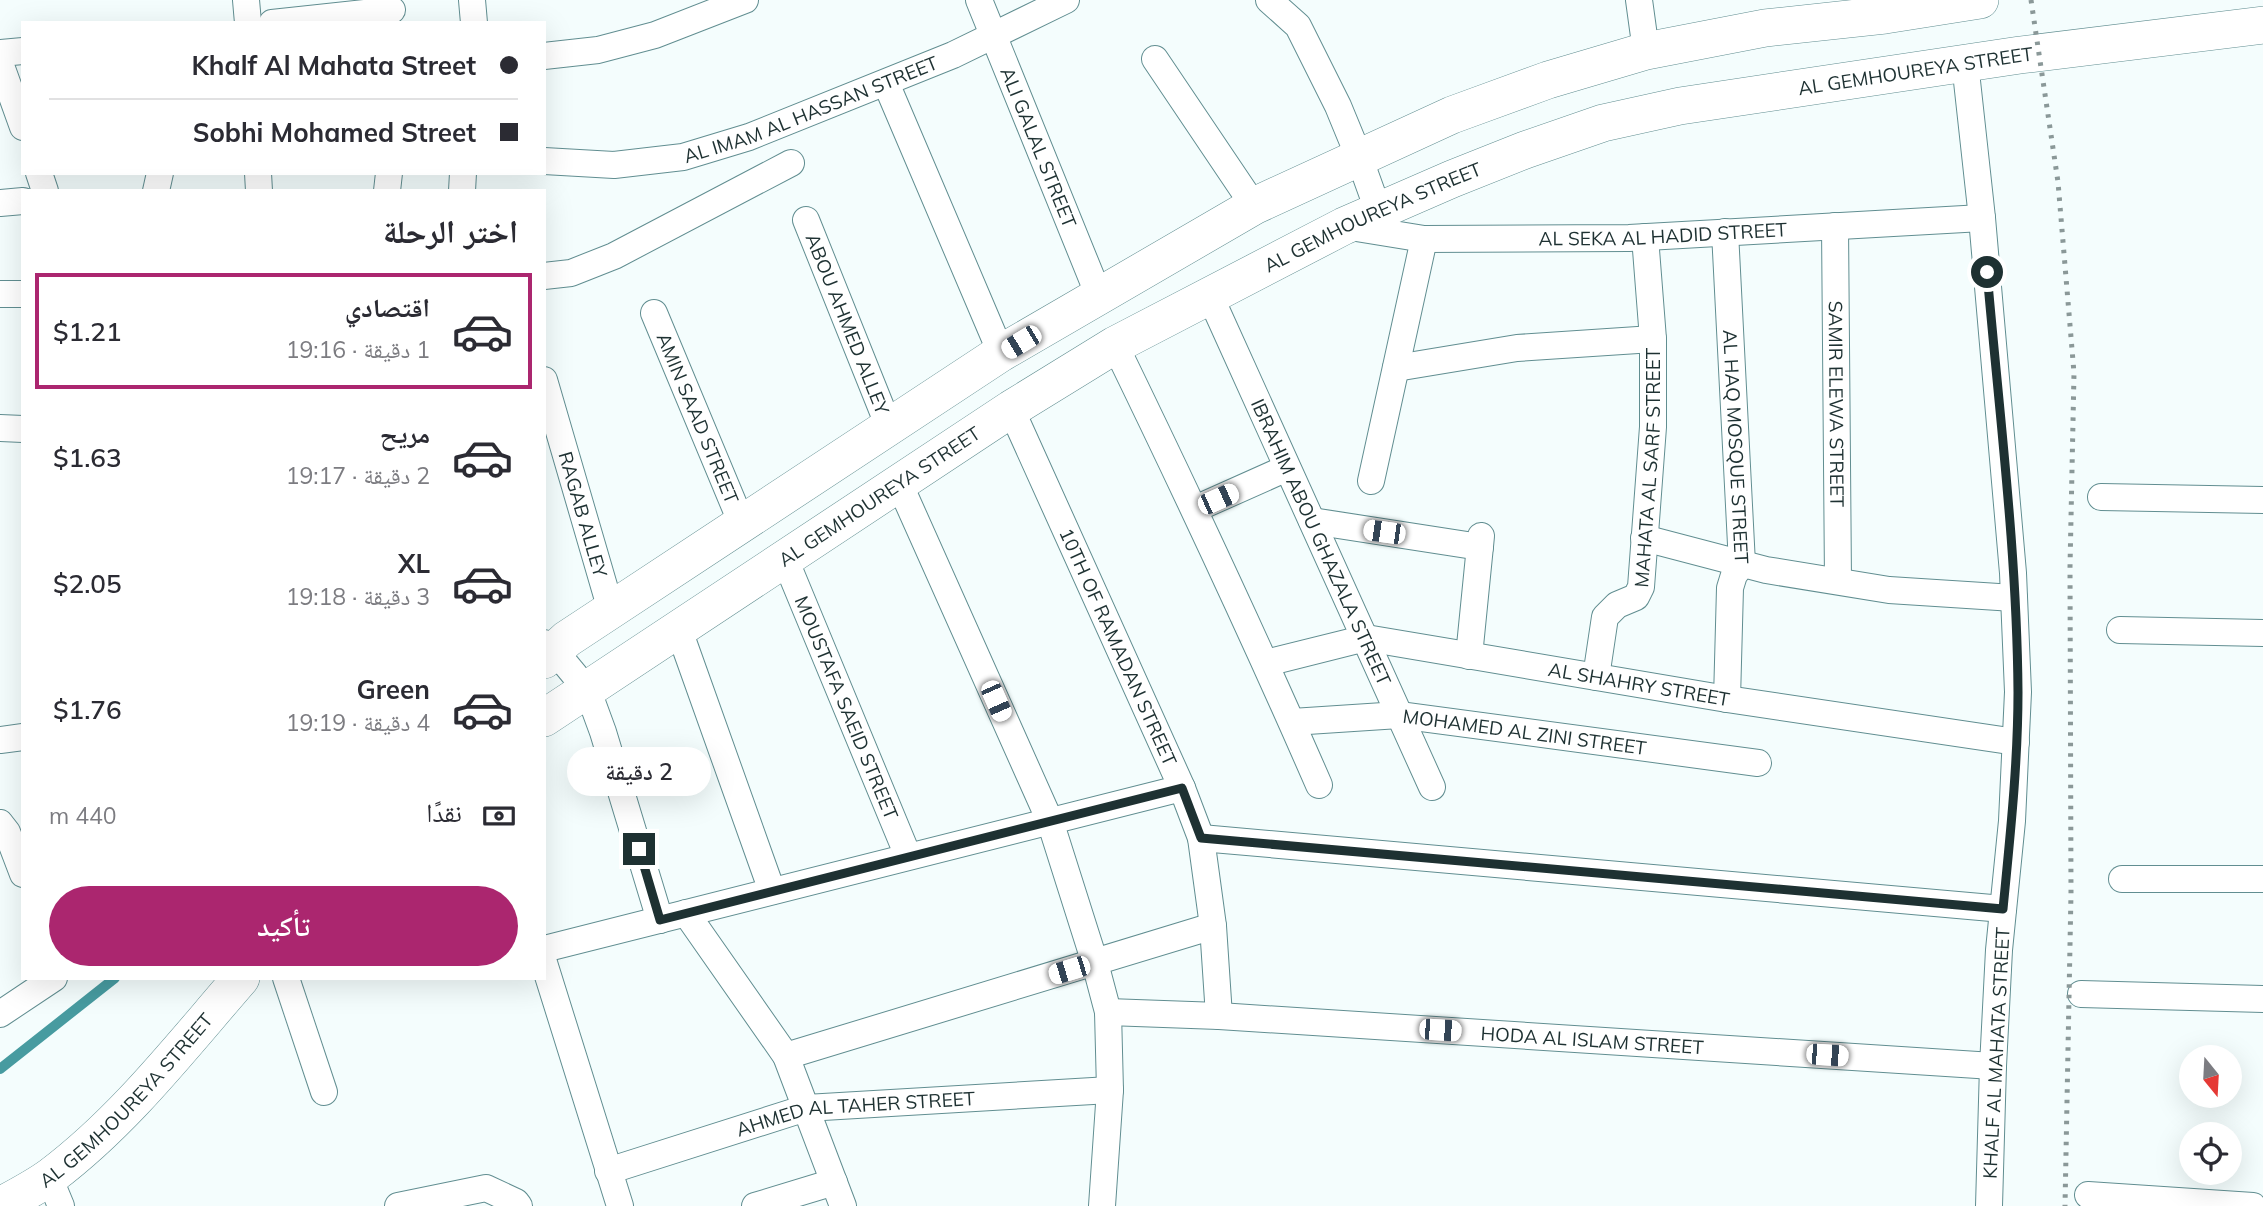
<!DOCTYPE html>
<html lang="ar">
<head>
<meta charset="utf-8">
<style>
  :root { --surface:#fff; --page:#f7f7f7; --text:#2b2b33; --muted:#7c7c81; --line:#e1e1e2; --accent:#ab266f }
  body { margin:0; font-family:Mulish,"Noto Naskh Arabic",sans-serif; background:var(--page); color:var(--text); direction:rtl; height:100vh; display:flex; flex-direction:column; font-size:26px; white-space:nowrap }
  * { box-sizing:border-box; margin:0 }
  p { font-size:23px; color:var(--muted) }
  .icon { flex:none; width:38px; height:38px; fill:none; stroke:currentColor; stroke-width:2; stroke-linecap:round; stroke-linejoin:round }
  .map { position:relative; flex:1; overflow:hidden; direction:ltr }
  .side { position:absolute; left:21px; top:189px; width:525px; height:791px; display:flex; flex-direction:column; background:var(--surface); border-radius:0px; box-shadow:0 7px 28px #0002; direction:rtl }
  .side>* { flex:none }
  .guide { position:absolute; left:21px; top:21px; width:525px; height:154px; border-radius:0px; box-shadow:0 7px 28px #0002; direction:rtl; display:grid; align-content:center; height:154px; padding:0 28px; background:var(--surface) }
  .needle { width:46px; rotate:162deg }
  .tools { position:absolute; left:2179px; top:1045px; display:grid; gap:14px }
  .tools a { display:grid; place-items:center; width:63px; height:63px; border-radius:50%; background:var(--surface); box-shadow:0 7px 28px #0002; font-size:35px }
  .end { position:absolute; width:32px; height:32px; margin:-16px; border:9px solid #1e3132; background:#fff; box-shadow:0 0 0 4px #fff }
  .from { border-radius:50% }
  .bubble { position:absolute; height:49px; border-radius:24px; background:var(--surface); box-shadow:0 7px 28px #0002; font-size:23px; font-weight:600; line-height:49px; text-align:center; direction:rtl }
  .car { position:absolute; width:21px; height:42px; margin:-21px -10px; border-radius:9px; box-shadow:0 0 5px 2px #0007; background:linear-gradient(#fff 24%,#345 0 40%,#fff 0 76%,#345 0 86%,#fff 0) }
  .guide b { display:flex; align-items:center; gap:24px; height:66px; font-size:26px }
  .guide b+b { border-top:2px solid var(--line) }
  .guide i { width:18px; height:18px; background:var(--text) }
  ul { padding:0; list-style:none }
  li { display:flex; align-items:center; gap:21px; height:116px; margin:0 14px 10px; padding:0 14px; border:4px solid transparent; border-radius:0px }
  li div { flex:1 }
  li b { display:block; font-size:26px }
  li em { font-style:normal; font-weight:600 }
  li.selected { border-color:var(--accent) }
  li>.icon { width:63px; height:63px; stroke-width:1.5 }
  h2 { padding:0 28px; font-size:32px; line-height:84px }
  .pay { display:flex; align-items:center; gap:18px; height:77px; padding:0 28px; font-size:26px }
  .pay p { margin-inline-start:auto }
  .cta { display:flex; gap:14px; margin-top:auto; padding:14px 28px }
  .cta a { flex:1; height:80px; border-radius:42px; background:var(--accent); color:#fff; font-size:28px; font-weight:600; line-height:80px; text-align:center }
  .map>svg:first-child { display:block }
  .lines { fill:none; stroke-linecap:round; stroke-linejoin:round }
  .stream { stroke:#479ba0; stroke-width:10 }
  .minor-casing { stroke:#618e91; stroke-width:28 }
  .secondary-casing { stroke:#618e91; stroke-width:38 }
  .minor { stroke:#fff; stroke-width:26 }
  .secondary { stroke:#fff; stroke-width:37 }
  .rail { stroke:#8a9898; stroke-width:5; stroke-dasharray:3.5 7; stroke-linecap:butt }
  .route { stroke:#1e3132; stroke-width:9 }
  .labels { text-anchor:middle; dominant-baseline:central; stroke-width:6; stroke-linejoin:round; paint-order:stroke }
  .street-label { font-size:19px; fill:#1e3132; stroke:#fff }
</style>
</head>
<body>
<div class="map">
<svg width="2263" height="1206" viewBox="0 0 2263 1206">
  <rect width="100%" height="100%" fill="#f4fdfd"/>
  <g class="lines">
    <polyline class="stream" points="0,1069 115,978"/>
    <g class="minor-casing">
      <g id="minor">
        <polyline points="246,0 248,23"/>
        <polyline points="472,0 474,23"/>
        <path id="s1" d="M 979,0 L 1099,296"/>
        <polyline points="1269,0 1298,26 1338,106 1359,157 1378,210"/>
        <polyline points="1639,0 1646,51"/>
        <polyline points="272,23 392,10"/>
        <polyline points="0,53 23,51"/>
        <polyline points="544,56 598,50 655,35 745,0"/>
        <polyline points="1155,59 1254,206"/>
        <polyline points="0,63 23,127"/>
        <polyline points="1965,63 1982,218 2013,573 2018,692 2012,821 1999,950 1993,1066 1989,1206"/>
        <polyline points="886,83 1001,353"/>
        <path id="s2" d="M 544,161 L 614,165 L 683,157 L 749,137 L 953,55 L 1066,0"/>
        <polyline points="39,173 45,191"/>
        <polyline points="258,173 259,191"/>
        <polyline points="156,191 160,173"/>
        <polyline points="387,191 389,173"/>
        <polyline points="462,191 463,173"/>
        <polyline points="0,203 23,201"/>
        <path id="s3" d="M 806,220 L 889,427"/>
        <path id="s4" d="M 1344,226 L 1424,239 L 1629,238 L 1982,218"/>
        <path id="s5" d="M 1835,226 L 1838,581"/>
        <path id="s6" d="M 1725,232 L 1742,564 L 1734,575 L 1730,588 L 1727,699"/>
        <polyline points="544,276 571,273 614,256 791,163"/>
        <polyline points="0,294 23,294"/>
        <path id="s7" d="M 1210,296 L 1432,787"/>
        <path id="s8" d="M 654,313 L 742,524"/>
        <path d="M 1115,345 C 1186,491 1254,636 1319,785"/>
        <polyline points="1396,368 1517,348 1653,339"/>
        <path id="s9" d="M 544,380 L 611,610"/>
        <path id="s10" d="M 1011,409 L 1182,788 L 1201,838 L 1213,926 L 1219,1016"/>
        <polyline points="0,428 23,429"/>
        <polyline points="1371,481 1424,239"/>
        <polyline points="899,483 1050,821 1095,963 1108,1012 1110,1090 1102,1206"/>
        <polyline points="2101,497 2263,500"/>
        <polyline points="1195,509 1287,468"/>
        <polyline points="1312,521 1480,547"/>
        <polyline points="1644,538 1766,570 1889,590 2014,598"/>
        <path id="s11" d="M 785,559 L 908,856"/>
        <polyline points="679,630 772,891"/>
        <polyline points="2120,630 2263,633"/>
        <polyline points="544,643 554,650 588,691 603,732 660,920"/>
        <polyline points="1469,656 1481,536"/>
        <path id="s12" d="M 1266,663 L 1366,638 L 1727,699 L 2016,742"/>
        <path id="s13" d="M 1596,677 L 1605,617 L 1617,605 L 1636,597 L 1641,587 L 1653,427 L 1653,339 L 1645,237"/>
        <path id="s14" d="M 1292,722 L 1399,715 L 1758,763"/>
        <polyline points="0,740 23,737"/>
        <polyline points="0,823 7,832 23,874"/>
        <polyline points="1201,838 2003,909"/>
        <polyline points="2122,879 2263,879"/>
        <polyline points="686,913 786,1056 843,1206"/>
        <polyline points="544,949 1182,788"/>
        <polyline points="544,963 620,1206"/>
        <polyline points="286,978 324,1092"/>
        <polyline points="2081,994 2263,999"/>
        <path id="s15" d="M 1108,1012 L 1219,1016 L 1993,1066"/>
        <polyline points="0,1014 54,978"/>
        <polyline points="786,1056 1213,926"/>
        <path id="s16" d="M 608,1171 L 806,1108 L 1110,1090"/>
        <polyline points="49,1177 61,1206"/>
        <polyline points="2088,1195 2253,1206"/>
        <polyline points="398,1206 486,1188 516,1202 519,1206"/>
        <polyline points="755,1206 834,1182"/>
      </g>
    </g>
    <g class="secondary-casing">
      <g id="secondary">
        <polyline points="544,660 567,639 611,610 1001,353 1254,206 1452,115 1548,80 1646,51 1765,28 1885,15 1980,0"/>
        <path id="s17" d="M 544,718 L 1011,409 L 1115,345 L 1344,226 L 1452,179 L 1525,150 L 1603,123 L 1680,106 L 2020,55 L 2263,25"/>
        <path id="s18" d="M 0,1206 C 17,1197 36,1187 51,1176 C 124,1121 181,1047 241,978"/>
      </g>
    </g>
    <use href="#minor" class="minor"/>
    <use href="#secondary" class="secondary"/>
    <polyline class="rail" points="2031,0 2058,182 2074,373 2070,567 2071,893 2065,1206"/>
  </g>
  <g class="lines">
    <path class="route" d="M 639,849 L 660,920 L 1182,788 L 1201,838 L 2003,909 C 2010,837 2018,764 2018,692 C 2017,552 1999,411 1987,272"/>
  </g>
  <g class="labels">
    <g class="street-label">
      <text stroke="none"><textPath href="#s17" startOffset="1536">AL GEMHOUREYA STREET</textPath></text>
      <text stroke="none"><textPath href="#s2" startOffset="276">AL IMAM AL HASSAN STREET</textPath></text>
      <text stroke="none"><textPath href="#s1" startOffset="159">ALI GALAL STREET</textPath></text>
      <text stroke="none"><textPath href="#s17" startOffset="970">AL GEMHOUREYA STREET</textPath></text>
      <text stroke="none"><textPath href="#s4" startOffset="320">AL SEKA AL HADID STREET</textPath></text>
      <text stroke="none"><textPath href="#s3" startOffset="112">ABOU AHMED ALLEY</textPath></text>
      <text stroke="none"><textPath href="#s5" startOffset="178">SAMIR ELEWA STREET</textPath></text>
      <text stroke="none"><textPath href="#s8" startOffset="114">AMIN SAAD STREET</textPath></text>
      <text stroke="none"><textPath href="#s6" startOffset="215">AL HAQ MOSQUE STREET</textPath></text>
      <text stroke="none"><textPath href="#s13" startOffset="229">MAHATA AL SARF STREET</textPath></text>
      <text stroke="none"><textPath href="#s17" startOffset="402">AL GEMHOUREYA STREET</textPath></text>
      <text stroke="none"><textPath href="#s9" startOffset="140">RAGAB ALLEY</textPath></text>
      <text stroke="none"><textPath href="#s7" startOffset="270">IBRAHIM ABOU GHAZALA STREET</textPath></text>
      <text stroke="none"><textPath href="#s10" startOffset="261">10TH OF RAMADAN STREET</textPath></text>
      <text stroke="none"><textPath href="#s12" startOffset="380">AL SHAHRY STREET</textPath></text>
      <text stroke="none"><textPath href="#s11" startOffset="161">MOUSTAFA SAEID STREET</textPath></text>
      <text stroke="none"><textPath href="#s14" startOffset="234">MOHAMED AL ZINI STREET</textPath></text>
      <text stroke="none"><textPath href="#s15" startOffset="485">HODA AL ISLAM STREET</textPath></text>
      <text transform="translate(1996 1053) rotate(-87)">KHALF AL MAHATA STREET</text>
      <text stroke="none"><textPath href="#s18" startOffset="166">AL GEMHOUREYA STREET</textPath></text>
      <text stroke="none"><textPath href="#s16" startOffset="256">AHMED AL TAHER STREET</textPath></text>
    </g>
  </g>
</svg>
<div class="tools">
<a><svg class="needle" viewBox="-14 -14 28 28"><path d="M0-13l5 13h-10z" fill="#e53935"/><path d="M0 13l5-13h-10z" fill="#7c7c81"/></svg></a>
<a><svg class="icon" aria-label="locate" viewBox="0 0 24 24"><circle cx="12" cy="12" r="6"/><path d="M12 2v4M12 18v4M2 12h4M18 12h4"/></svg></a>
</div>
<i class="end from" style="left:1987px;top:272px"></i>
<i class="end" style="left:639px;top:849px"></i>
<div class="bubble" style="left:567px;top:747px;width:144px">2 دقيقة</div>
<i class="car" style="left:1021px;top:342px;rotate:239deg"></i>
<i class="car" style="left:1218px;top:499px;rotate:66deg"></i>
<i class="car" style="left:1384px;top:532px;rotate:278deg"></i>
<i class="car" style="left:996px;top:701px;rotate:156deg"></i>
<i class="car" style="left:1069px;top:970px;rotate:253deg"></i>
<i class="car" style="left:1440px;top:1030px;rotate:94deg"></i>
<i class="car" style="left:1827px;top:1055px;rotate:94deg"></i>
<div class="guide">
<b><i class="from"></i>Khalf Al Mahata Street</b>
<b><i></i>Sobhi Mohamed Street</b>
</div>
<section class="side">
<h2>اختر الرحلة</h2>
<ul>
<li class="selected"><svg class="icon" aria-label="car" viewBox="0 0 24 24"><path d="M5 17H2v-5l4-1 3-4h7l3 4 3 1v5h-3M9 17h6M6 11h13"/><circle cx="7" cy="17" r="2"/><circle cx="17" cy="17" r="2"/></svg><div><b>اقتصادي</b><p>1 دقيقة · 19:16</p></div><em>$1.21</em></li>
<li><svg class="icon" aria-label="car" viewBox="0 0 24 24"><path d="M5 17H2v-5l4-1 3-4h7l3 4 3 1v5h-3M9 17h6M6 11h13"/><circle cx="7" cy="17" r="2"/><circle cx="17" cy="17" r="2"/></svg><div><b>مريح</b><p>2 دقيقة · 19:17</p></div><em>$1.63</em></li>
<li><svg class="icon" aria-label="car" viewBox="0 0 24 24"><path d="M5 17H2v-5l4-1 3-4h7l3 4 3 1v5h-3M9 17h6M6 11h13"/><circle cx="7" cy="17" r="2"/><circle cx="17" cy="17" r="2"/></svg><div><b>XL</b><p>3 دقيقة · 19:18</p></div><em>$2.05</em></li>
<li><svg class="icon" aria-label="car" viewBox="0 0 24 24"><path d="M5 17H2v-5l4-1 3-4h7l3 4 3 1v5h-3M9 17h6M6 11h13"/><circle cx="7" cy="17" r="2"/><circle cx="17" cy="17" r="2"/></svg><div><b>Green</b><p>4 دقيقة · 19:19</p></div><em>$1.76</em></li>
</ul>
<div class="pay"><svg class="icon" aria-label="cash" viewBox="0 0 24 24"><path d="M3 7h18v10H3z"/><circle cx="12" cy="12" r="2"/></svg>نقدًا<p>440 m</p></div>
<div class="cta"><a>تأكيد</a></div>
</section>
</div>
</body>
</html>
